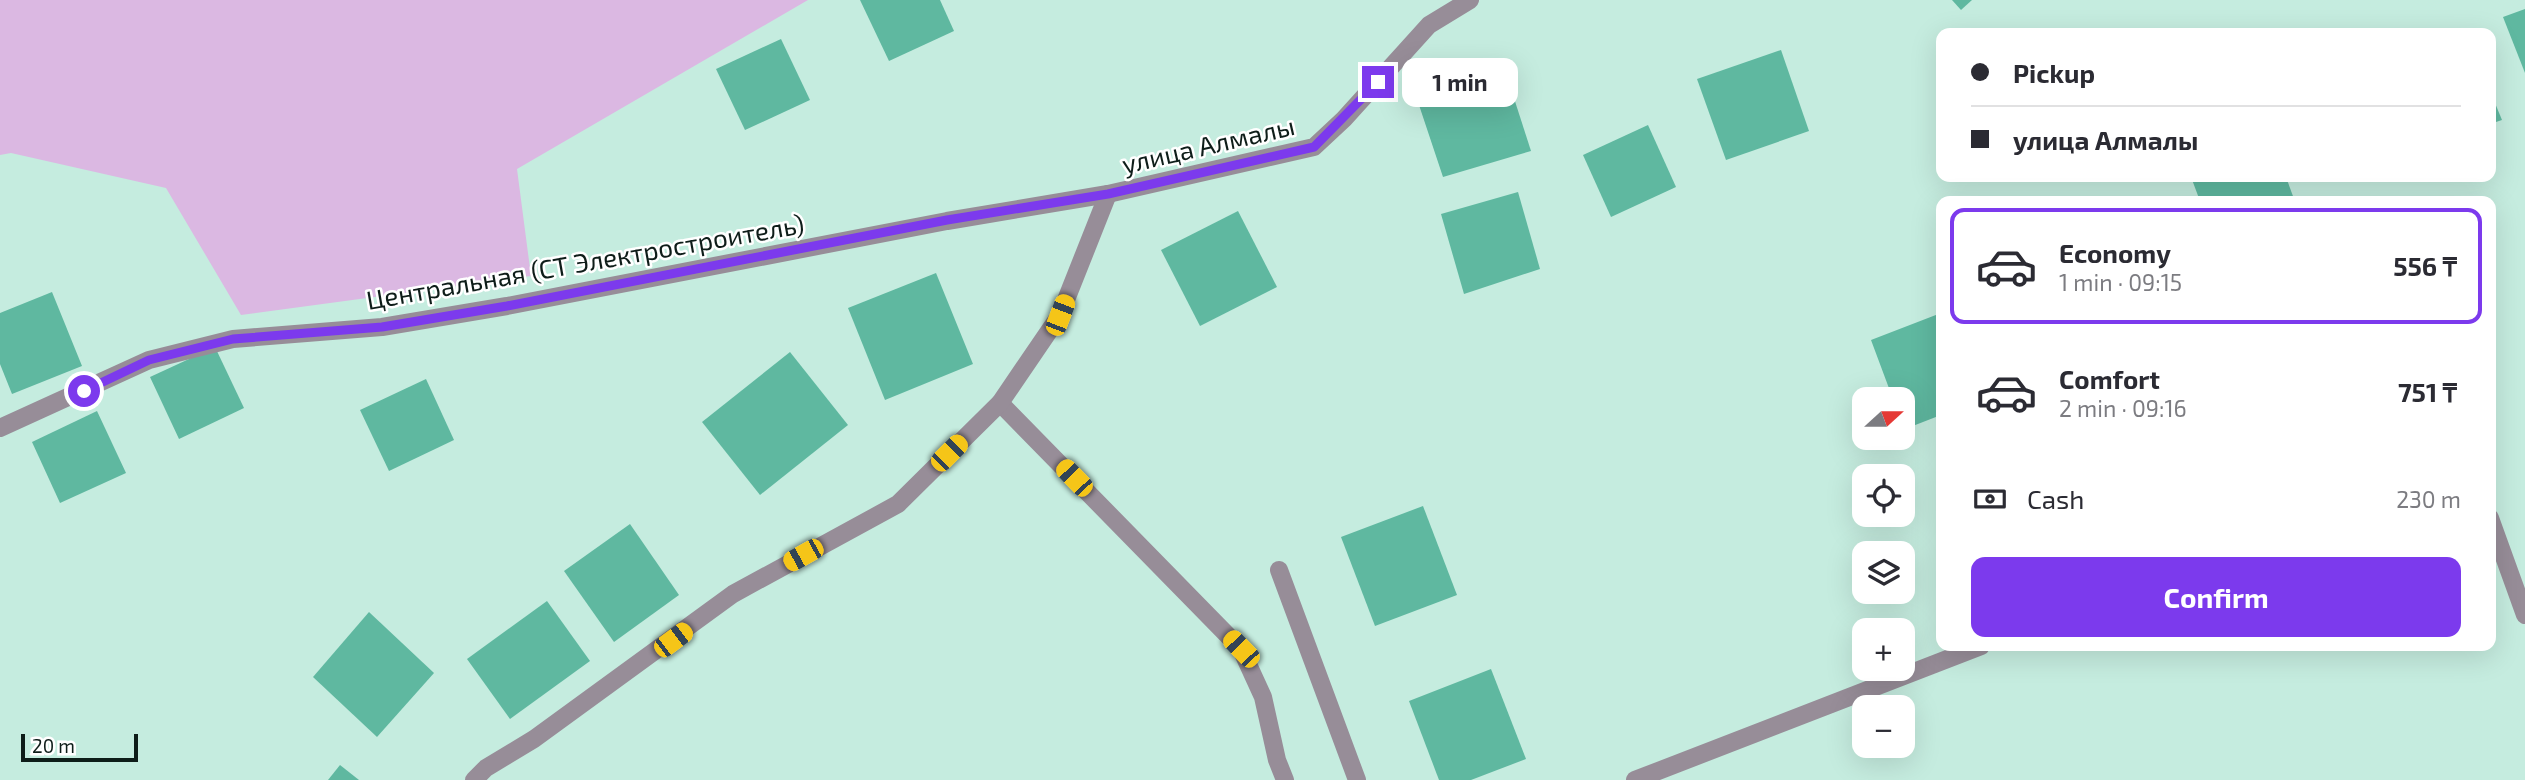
<!DOCTYPE html>
<html lang="en">
<head>
<meta charset="utf-8">
<style>
  :root { --surface:#fff; --page:#f2f2f3; --text:#2b2b33; --muted:#7c7c81; --line:#e1e1e2; --accent:#7c3aed }
  body { margin:0; font-family:"Exo 2",sans-serif; background:var(--page); color:var(--text); height:100vh; display:flex; flex-direction:column; font-size:26px; white-space:nowrap }
  * { box-sizing:border-box; margin:0 }
  p { font-size:23px; color:var(--muted) }
  .icon { flex:none; width:38px; height:38px; fill:none; stroke:currentColor; stroke-width:2; stroke-linecap:round; stroke-linejoin:round }
  .map { position:relative; flex:1; overflow:hidden }
  .panel { position:absolute; left:1936px; top:196px; width:560px; height:455px; display:flex; flex-direction:column; background:var(--surface); border-radius:14px; box-shadow:0 7px 28px #0002 }
  .panel>* { flex:none }
  .hud { position:absolute; left:1936px; top:28px; width:560px; height:154px; border-radius:14px; box-shadow:0 7px 28px #0002; display:grid; align-content:center; height:154px; padding:0 35px; background:var(--surface) }
  .needle { width:46px; rotate:69deg }
  .fabs { position:absolute; left:1852px; top:387px; display:grid; gap:14px }
  .fabs a { display:grid; place-items:center; width:63px; height:63px; border-radius:14px; background:var(--surface); box-shadow:0 7px 28px #0002; font-size:35px }
  .scale { position:absolute; left:21px; bottom:18px; width:117px; box-sizing:border-box; padding-left:7px; border:4px solid #0e1d19; border-top:0; font-size:19px; line-height:24px; white-space:nowrap; color:#0e1d19; -webkit-text-stroke:5px #fff; paint-order:stroke }
  .end { position:absolute; width:32px; height:32px; margin:-16px; border:9px solid #7c3aed; background:#fff; box-shadow:0 0 0 4px #fff }
  .from { border-radius:50% }
  .bubble { position:absolute; height:49px; border-radius:14px; background:var(--surface); box-shadow:0 7px 28px #0002; font-size:23px; font-weight:700; line-height:49px; text-align:center }
  .car { position:absolute; width:21px; height:42px; margin:-21px -10px; border-radius:9px; box-shadow:0 0 5px 2px #0007; background:linear-gradient(#f5c518 24%,#345 0 40%,#f5c518 0 76%,#345 0 86%,#f5c518 0) }
  .hud b { display:flex; align-items:center; gap:24px; height:66px; font-size:26px }
  .hud b+b { border-top:2px solid var(--line) }
  .hud i { width:18px; height:18px; background:var(--text) }
  ul { padding:12px 0 0; list-style:none }
  li { display:flex; align-items:center; gap:21px; height:116px; margin:0 14px 10px; padding:0 21px; border:4px solid transparent; border-radius:14px }
  li div { flex:1 }
  li b { display:block; font-size:26px }
  li em { font-style:normal; font-weight:700 }
  li.on { border-color:var(--accent) }
  li>.icon { width:63px; height:63px; stroke-width:1.5 }
  .pay { display:flex; align-items:center; gap:18px; height:77px; padding:0 35px; font-size:26px }
  .pay p { margin-inline-start:auto }
  .action { display:flex; gap:14px; margin-top:auto; padding:14px 35px }
  .action a { flex:1; height:80px; border-radius:14px; background:var(--accent); color:#fff; font-size:28px; font-weight:700; line-height:80px; text-align:center }
  .map>svg:first-child { display:block }
  .green { fill:#dbb8e2 }
  .building { fill:#5fb8a0 }
  .lines { fill:none; stroke-linecap:round; stroke-linejoin:round }
  .lane { stroke:#978d98; stroke-width:18 }
  .street { stroke:#978d98; stroke-width:18 }
  .route { stroke:#7c3aed; stroke-width:9 }
  .labels { text-anchor:middle; dominant-baseline:central; stroke-width:5; stroke-linejoin:round; paint-order:stroke }
  .street-label { font-size:26px; fill:#0e1d19; stroke:#fff }
</style>
</head>
<body>
<div class="map">
<svg width="2525" height="780" viewBox="0 0 2525 780">
  <rect width="100%" height="100%" fill="#c5ecdf"/>
  <polygon class="green" points="0,0 808,0 517,169 531,276 241,315 166,188 11,153 0,155"/>
  <g class="building">
    <polygon points="860,0 940,0 954,31 889,61"/>
    <polygon points="1952,0 1972,0 1961,10"/>
    <polygon points="2525,9 2525,73 2503,17"/>
    <polygon points="781,39 810,100 745,130 716,69"/>
    <polygon points="1781,50 1809,131 1726,160 1697,79"/>
    <polygon points="1503,64 1531,151 1443,177 1415,93"/>
    <polygon points="2490,91 2502,120 2490,124"/>
    <polygon points="1648,125 1676,187 1611,217 1583,155"/>
    <polygon points="2191,177 2286,177 2294,199 2200,201"/>
    <polygon points="1518,192 1540,269 1464,294 1441,214"/>
    <polygon points="1238,211 1277,287 1200,326 1161,250"/>
    <polygon points="936,273 973,364 885,400 848,308"/>
    <polygon points="52,292 82,366 12,394 0,364 0,313"/>
    <polygon points="1941,313 1941,415 1905,429 1902,399 1893,399 1871,340"/>
    <polygon points="215,347 244,408 179,439 150,377"/>
    <polygon points="790,352 848,425 760,495 702,422"/>
    <polygon points="426,379 454,440 389,471 360,410"/>
    <polygon points="97,411 126,473 60,503 32,442"/>
    <polygon points="1423,506 1457,595 1375,626 1341,537"/>
    <polygon points="630,524 679,595 614,642 564,571"/>
    <polygon points="547,601 590,661 510,719 467,659"/>
    <polygon points="369,612 434,673 377,737 313,677"/>
    <polygon points="1491,669 1526,759 1471,780 1439,780 1409,701"/>
    <polygon points="340,765 359,780 328,780"/>
  </g>
  <g class="lines">
    <g class="lane">
      <polyline points="1000,403 1241,649 1263,697 1277,760 1285,780"/>
      <polyline points="2490,518 2525,615"/>
      <polyline points="1279,570 1357,780"/>
      <polyline points="1635,780 1981,646"/>
    </g>
    <g class="street">
      <polyline points="0,428 149,360 233,339 382,327 507,306 947,221 1108,194 1314,147 1344,119 1429,25 1470,0"/>
      <polyline points="474,780 486,768 534,739 733,594 898,504 1000,403 1060,315 1108,194"/>
    </g>
  </g>
  <g class="lines">
    <polyline class="route" points="84,391 149,360 233,339 382,327 507,306 947,220 1108,194 1314,147 1378,82"/>
  </g>
  <g class="labels">
    <g class="street-label">
      <text transform="translate(1208 144) rotate(-13)">улица Алмалы</text>
      <text transform="translate(585 261) rotate(-10)">Центральная (СТ Электростроитель)</text>
    </g>
  </g>
</svg>
<div class="fabs">
<a><svg class="needle" viewBox="-14 -14 28 28"><path d="M0-13l5 13h-10z" fill="#e53935"/><path d="M0 13l5-13h-10z" fill="#7c7c81"/></svg></a>
<a><svg class="icon" aria-label="locate" viewBox="0 0 24 24"><circle cx="12" cy="12" r="6"/><path d="M12 2v4M12 18v4M2 12h4M18 12h4"/></svg></a>
<a><svg class="icon" aria-label="layers" viewBox="0 0 24 24"><path d="M12 4l9 5-9 5-9-5zM3 14l9 5 9-5"/></svg></a>
<a>+</a>
<a>−</a>
</div>
<div class="scale">20 m</div>
<i class="end from" style="left:84px;top:391px"></i>
<i class="end" style="left:1378px;top:82px"></i>
<div class="bubble" style="left:1402px;top:58px;width:116px">1 min</div>
<i class="car" style="left:1060px;top:315px;rotate:21deg"></i>
<i class="car" style="left:949px;top:453px;rotate:45deg"></i>
<i class="car" style="left:1074px;top:478px;rotate:316deg"></i>
<i class="car" style="left:803px;top:555px;rotate:241deg"></i>
<i class="car" style="left:673px;top:640px;rotate:53deg"></i>
<i class="car" style="left:1241px;top:649px;rotate:316deg"></i>
<div class="hud">
<b><i class="from"></i>Pickup</b>
<b><i></i>улица Алмалы</b>
</div>
<section class="panel">
<ul>
<li class="on"><svg class="icon" aria-label="car" viewBox="0 0 24 24"><path d="M5 17H2v-5l4-1 3-4h7l3 4 3 1v5h-3M9 17h6M6 11h13"/><circle cx="7" cy="17" r="2"/><circle cx="17" cy="17" r="2"/></svg><div><b>Economy</b><p>1 min · 09:15</p></div><em>556 ₸</em></li>
<li><svg class="icon" aria-label="car" viewBox="0 0 24 24"><path d="M5 17H2v-5l4-1 3-4h7l3 4 3 1v5h-3M9 17h6M6 11h13"/><circle cx="7" cy="17" r="2"/><circle cx="17" cy="17" r="2"/></svg><div><b>Comfort</b><p>2 min · 09:16</p></div><em>751 ₸</em></li>
</ul>
<div class="pay"><svg class="icon" aria-label="cash" viewBox="0 0 24 24"><path d="M3 7h18v10H3z"/><circle cx="12" cy="12" r="2"/></svg>Cash<p>230 m</p></div>
<div class="action"><a>Confirm</a></div>
</section>
</div>
</body>
</html>
